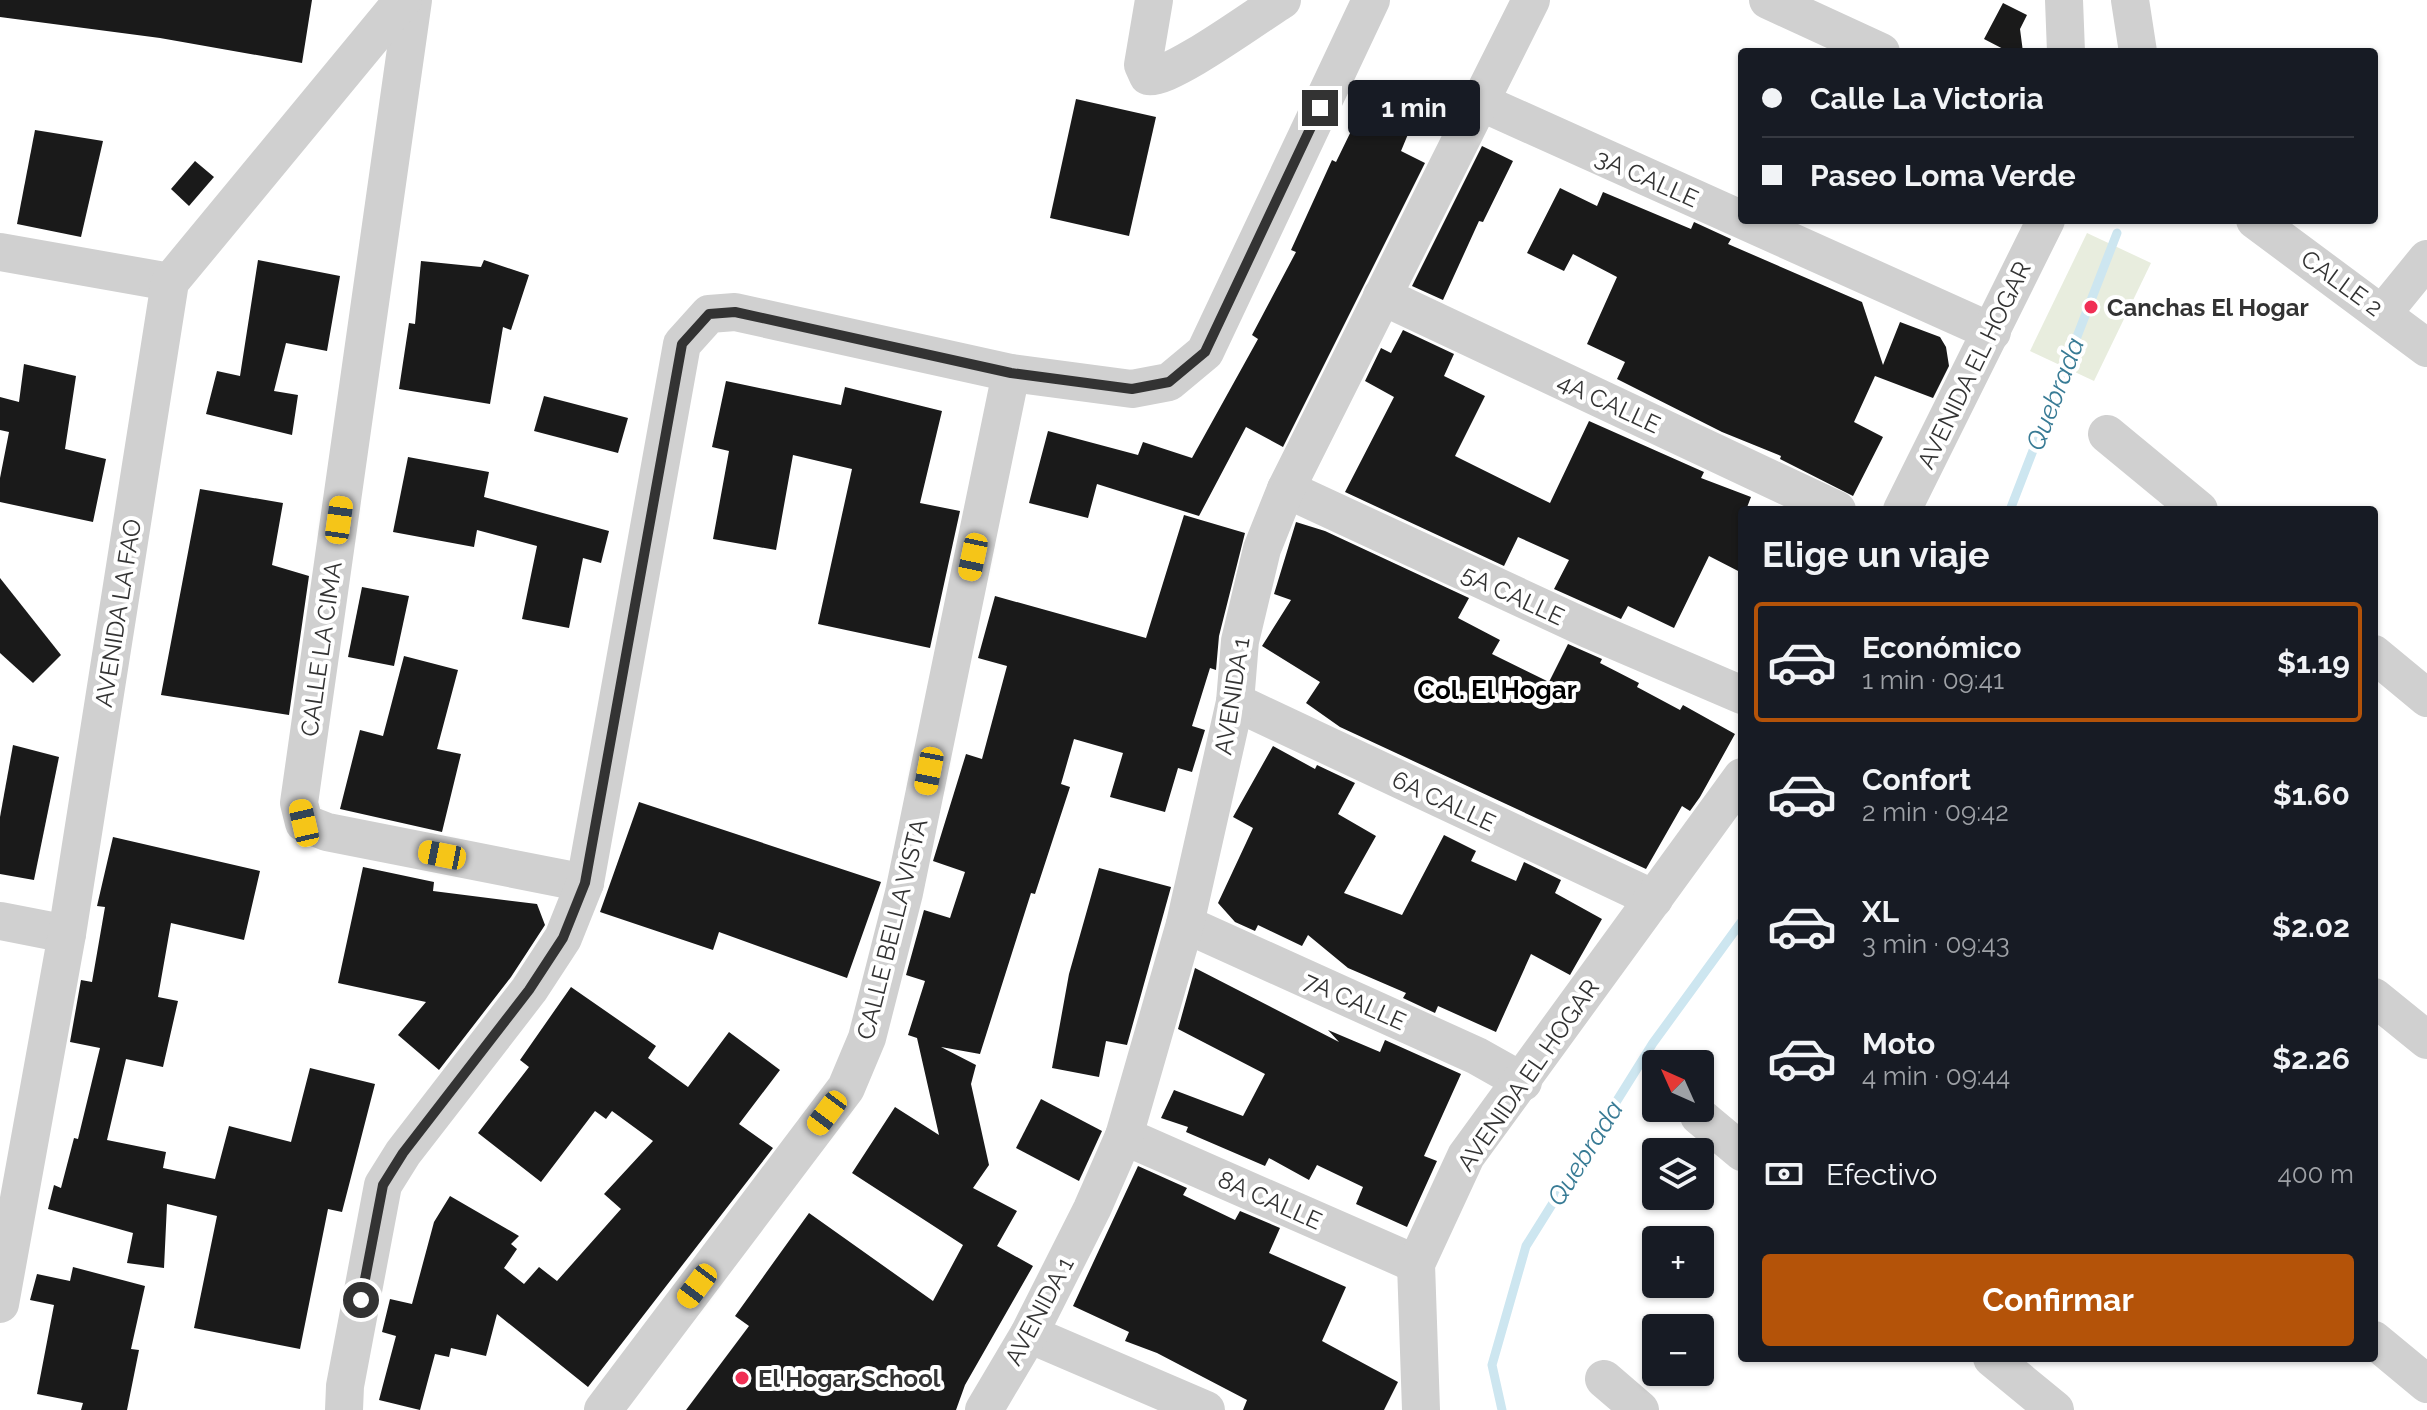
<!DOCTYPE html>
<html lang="es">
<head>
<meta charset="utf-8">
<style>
  :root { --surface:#171b24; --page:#20242c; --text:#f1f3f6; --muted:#9ea1a6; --line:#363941; --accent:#b45309 }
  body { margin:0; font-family:Raleway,sans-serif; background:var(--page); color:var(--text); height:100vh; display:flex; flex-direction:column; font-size:30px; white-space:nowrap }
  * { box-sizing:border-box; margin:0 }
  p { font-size:26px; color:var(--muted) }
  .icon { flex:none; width:44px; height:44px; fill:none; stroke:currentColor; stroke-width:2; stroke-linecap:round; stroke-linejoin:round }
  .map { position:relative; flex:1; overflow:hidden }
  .panel { position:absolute; left:1738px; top:506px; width:640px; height:856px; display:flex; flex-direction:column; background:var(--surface); border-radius:8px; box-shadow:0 2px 6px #0004 }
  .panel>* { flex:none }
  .guide { position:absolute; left:1738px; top:48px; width:640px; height:176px; border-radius:8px; box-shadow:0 2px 6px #0004; display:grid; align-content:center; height:176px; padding:0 24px; background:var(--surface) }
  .needle { width:52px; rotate:315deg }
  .controls { position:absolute; left:1642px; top:1050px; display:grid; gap:16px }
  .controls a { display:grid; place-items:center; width:72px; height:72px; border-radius:8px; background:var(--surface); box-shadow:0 2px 6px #0004; font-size:40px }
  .end { position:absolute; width:36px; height:36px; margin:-18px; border:10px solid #333; background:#fff; box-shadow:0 0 0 4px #fff }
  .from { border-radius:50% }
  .bubble { position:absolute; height:56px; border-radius:8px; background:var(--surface); box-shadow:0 2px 6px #0004; font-size:26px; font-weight:700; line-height:56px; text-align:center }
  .car { position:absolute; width:24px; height:48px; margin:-24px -12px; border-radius:10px; box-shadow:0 0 6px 2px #0007; background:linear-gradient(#f5c518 24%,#345 0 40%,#f5c518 0 76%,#345 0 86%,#f5c518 0) }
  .guide b { display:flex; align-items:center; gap:28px; height:76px; font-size:30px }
  .guide b+b { border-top:2px solid var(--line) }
  .guide i { width:20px; height:20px; background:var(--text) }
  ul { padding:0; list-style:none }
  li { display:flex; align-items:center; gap:24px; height:120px; margin:0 16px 12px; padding:0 8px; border:4px solid transparent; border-radius:8px }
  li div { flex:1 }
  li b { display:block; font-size:30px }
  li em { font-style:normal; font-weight:700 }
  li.on { border-color:var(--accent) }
  li>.icon { width:72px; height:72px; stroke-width:1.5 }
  h2 { padding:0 24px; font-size:36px; line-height:96px }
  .pay { display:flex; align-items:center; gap:20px; height:88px; padding:0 24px; font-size:30px }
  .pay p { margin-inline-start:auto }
  .action { display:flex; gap:16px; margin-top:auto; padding:16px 24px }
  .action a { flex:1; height:92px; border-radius:8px; background:var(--accent); color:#fff; font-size:32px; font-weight:700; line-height:92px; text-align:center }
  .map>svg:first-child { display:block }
  .green { fill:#e8edde }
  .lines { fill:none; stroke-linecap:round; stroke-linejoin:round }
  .stream { stroke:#cde6f0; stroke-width:9 }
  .building { fill:#1a1a1a }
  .minor { stroke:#d0d0d0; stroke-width:38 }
  .route { stroke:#333; stroke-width:10 }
  .poi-dot { fill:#f02f54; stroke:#fff; stroke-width:3 }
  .labels { text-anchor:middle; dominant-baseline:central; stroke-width:8; stroke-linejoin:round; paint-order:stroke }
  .street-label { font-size:24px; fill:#333; stroke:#fff }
  .poi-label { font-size:24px; font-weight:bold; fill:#333; stroke:#fff; text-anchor:start }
  .water-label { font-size:26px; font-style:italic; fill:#387b95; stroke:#fff }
  .neighbourhood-label { font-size:26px; font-weight:bold; fill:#000; stroke:#fff }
</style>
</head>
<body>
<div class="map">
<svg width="2427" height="1410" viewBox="0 0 2427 1410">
  <rect width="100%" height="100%" fill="#fff"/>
  <polygon class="green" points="2087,233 2151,263 2094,381 2030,351"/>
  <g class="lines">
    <g class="stream">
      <polyline points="2010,510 2117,233"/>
      <polyline points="1502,1410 1492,1365 1526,1246 1653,1043 1742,921"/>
    </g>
  </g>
  <g class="building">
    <polygon points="0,0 312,0 302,63 160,38 0,17"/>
    <polygon points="2003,3 2027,15 2020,29 2023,52 2009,52 1984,39"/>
    <polygon points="1374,84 1421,103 1401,151 1425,163 1283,447 1246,427 1199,516 1097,484 1088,518 1029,503 1048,431 1138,455 1143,442 1192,458 1258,339 1252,335 1296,252 1291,250 1332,160 1336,162"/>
    <polygon points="1076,99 1156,117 1129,236 1050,218"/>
    <polygon points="35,130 103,141 81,237 17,224"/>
    <polygon points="1482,146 1513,161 1483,222 1479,221 1443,300 1412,286"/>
    <polygon points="195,161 214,177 189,206 171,189"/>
    <polygon points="1560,188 1597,206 1603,192 1691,229 1694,222 1731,239 1728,244 1862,302 1883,365 1900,322 1940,337 1946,347 1949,366 1933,398 1875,376 1854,422 1883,437 1853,496 1780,459 1781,456 1722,432 1617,379 1625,362 1587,344 1617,277 1573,254 1564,271 1527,253"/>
    <polygon points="258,260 340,276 327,351 286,343 274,391 298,395 292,435 206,414 217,371 240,376"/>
    <polygon points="484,260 529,275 511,330 503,327 490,404 399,389 409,323 415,324 421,261 481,267"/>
    <polygon points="1403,330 1454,354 1444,376 1485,396 1455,456 1550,503 1589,421 1704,472 1701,478 1751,497 1746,510 1742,510 1742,573 1709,556 1674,628 1628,606 1621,619 1554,589 1569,560 1518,537 1504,566 1345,492 1394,397 1365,381 1381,348 1391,353"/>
    <polygon points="24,364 76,376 65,449 106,459 93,522 0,502 0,478 9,432 0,430 0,397 19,402"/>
    <polygon points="726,381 841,405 845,387 942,411 920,503 960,511 930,648 818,624 852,469 793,455 776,550 713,539 729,451 712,447"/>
    <polygon points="544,396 628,418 618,453 534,431"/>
    <polygon points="408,457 489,472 484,497 609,531 601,563 583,558 569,628 522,619 537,546 477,530 474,547 393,532"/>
    <polygon points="200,489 283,503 272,565 309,576 289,715 161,695"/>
    <polygon points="1184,515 1245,533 1219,636 1216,670 1210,668 1192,726 1205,730 1192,772 1178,768 1165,812 1110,797 1123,753 1074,739 1061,784 1070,787 1035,894 1031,893 980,1054 941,1047 976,1065 971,1084 989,1165 973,1188 1017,1211 997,1246 1033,1266 965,1385 956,1410 686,1410 749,1326 735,1316 809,1213 933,1301 963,1245 852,1173 895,1107 939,1135 917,1038 908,1035 925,981 906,975 924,910 950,918 965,872 933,861 966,754 982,759 1007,666 978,658 995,596 1146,638"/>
    <polygon points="1296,522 1325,531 1469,598 1458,618 1500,640 1492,654 1549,682 1568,644 1602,659 1600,663 1639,683 1637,687 1680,710 1683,705 1735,734 1700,797 1690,811 1682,806 1646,869 1340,727 1306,703 1320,682 1262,646 1291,600 1274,594"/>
    <polygon points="0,578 61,655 33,683 0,653"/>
    <polygon points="362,587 409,596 394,666 348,657"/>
    <polygon points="404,656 458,670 437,749 461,754 442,832 340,809 360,730 383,736"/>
    <polygon points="13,745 59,757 34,880 0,874 0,817"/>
    <polygon points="1273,746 1315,769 1317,765 1355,783 1338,814 1376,836 1344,893 1402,915 1444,835 1476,851 1471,861 1516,881 1524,862 1561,880 1555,893 1602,919 1570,975 1531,954 1496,1032 1438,1006 1435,1013 1403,998 1406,993 1348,968 1308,935 1302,946 1258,925 1255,931 1235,922 1218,903 1253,828 1233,817"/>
    <polygon points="639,802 881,882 847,978 719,932 713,950 600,912"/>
    <polygon points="113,837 260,871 244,940 171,923 158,997 178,1001 163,1067 126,1059 107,1140 166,1152 163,1168 215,1179 229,1126 291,1142 310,1068 375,1084 342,1212 328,1209 300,1349 194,1328 217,1216 167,1204 164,1268 127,1263 133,1233 48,1209 54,1185 61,1188 74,1138 78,1139 100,1048 70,1042 81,980 92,982 105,907 97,906"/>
    <polygon points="363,867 434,882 433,891 537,904 545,925 511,977 439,1070 398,1035 426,1002 338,983"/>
    <polygon points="1099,868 1171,887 1127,1045 1106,1041 1099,1077 1052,1068 1069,974"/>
    <polygon points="1195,968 1339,1042 1328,1030 1380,1052 1385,1040 1461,1074 1424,1156 1437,1161 1407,1227 1356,1204 1363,1187 1317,1165 1309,1180 1269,1158 1265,1166 1186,1132 1188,1127 1161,1118 1174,1090 1243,1116 1265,1074 1178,1029"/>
    <polygon points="571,987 656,1046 648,1058 688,1087 729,1032 780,1070 739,1124 773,1148 588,1387 497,1314 486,1356 451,1348 449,1357 435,1354 420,1410 379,1400 396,1336 382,1332 390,1299 412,1304 434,1222 450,1196 519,1236 511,1244 517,1249 504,1268 524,1284 539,1267 557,1281 621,1209 604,1194 653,1141 612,1111 606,1119 595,1111 541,1182 478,1133 529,1067 520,1060"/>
    <polygon points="1041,1099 1102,1131 1079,1181 1016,1148"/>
    <polygon points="1138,1166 1187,1188 1183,1195 1235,1220 1240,1211 1280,1228 1269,1253 1346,1287 1322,1341 1398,1382 1384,1410 1243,1410 1247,1400 1157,1353 1125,1341 1129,1332 1073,1306"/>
    <polygon points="73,1267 145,1286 131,1349 139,1350 127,1410 81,1410 83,1403 37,1394 54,1305 30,1300 37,1274 70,1281"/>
  </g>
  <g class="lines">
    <g class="minor">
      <polyline points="413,0 299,803 304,823 327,832 585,883"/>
      <path d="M 1154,0 L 1143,65 L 1148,76 C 1168,81 1259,14 1282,0"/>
      <polyline points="1768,0 1881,52"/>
      <polyline points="2064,0 2066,52"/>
      <polyline points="2130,0 2138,52"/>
      <polyline points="1478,101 1992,332"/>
      <polyline points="2255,220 2427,348"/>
      <polyline points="0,252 170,282"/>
      <polyline points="1382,296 1837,510"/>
      <polyline points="2383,313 2427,259"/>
      <polyline points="2107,434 2199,510"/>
      <polyline points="1286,489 1588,629 1742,695"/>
      <polyline points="1902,510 2046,220"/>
      <polyline points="2374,654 2427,698"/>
      <polyline points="1235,702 1654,899"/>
      <polyline points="0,921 67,934"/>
      <polyline points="1185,924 1477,1056 1523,1082"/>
      <polyline points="2374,997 2427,1040"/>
      <polyline points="1699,1116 1742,1152"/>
      <polyline points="1124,1136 1416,1264"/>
      <polyline points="0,1304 67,934 170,282 403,0"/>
      <polyline points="1029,1334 1206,1410"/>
      <polyline points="2374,1340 2427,1384"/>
      <polyline points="1992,1358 2055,1410"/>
      <polyline points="1604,1379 1640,1410"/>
      <polyline points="344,1410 345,1386 383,1185 403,1153 529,990 563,938 585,883 682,344 709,314 735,312 1011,373 1132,389 1169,382 1205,352 1371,0"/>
      <polyline points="603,1410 846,1088 867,1038 904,893 1011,373"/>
      <polyline points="984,1410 1029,1334 1092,1209 1124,1136 1185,924 1235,702 1240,641 1262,549 1286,489 1531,0"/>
      <polyline points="1421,1410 1416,1264 1466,1156 1742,777"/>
    </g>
  </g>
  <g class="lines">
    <polyline class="route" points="361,1300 383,1185 403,1153 529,990 563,938 585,883 682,344 709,314 735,312 1011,373 1132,389 1169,382 1205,352 1320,108"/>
  </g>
  <g class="poi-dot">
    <circle cx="2091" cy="307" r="8"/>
    <circle cx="742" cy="1378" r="8"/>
  </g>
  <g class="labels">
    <g class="street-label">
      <text transform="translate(1647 178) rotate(24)">3A CALLE</text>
      <text transform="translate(2342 283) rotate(36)">CALLE 2</text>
      <text transform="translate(1974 365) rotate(-64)">AVENIDA EL HOGAR</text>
      <text transform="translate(1609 403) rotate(25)">4A CALLE</text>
      <text transform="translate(1513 595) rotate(25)">5A CALLE</text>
      <text transform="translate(118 613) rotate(-81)">AVENIDA LA FAO</text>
      <text transform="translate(321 649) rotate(-82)">CALLE LA CIMA</text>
      <text transform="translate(1232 696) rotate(-81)">AVENIDA 1</text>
      <text transform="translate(1444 801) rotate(25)">6A CALLE</text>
      <text transform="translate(892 929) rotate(-76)">CALLE BELLA VISTA</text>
      <text transform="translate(1355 1001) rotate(24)">7A CALLE</text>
      <text transform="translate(1528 1075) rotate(-55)">AVENIDA EL HOGAR</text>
      <text transform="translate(1270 1200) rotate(24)">8A CALLE</text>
      <text transform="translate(1039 1311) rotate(-62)">AVENIDA 1</text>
    </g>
    <g class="poi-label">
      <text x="2107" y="307">Canchas El Hogar</text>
      <text x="758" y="1378">El Hogar School</text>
    </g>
    <g class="water-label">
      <text transform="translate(2055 394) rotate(-69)">Quebrada</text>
      <text transform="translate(1585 1153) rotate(-58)">Quebrada</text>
    </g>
    <g class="neighbourhood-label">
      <text x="1497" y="690">Col. El Hogar</text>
    </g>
  </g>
</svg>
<div class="controls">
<a><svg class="needle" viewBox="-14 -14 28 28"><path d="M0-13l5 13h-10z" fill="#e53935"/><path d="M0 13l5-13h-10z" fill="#9ea1a6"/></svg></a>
<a><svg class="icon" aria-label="layers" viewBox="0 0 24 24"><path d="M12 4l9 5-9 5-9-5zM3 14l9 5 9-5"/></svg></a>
<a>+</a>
<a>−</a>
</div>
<i class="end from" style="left:361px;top:1300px"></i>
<i class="end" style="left:1320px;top:108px"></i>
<div class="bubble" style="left:1348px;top:80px;width:132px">1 min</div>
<i class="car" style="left:339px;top:520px;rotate:8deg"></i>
<i class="car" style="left:973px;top:557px;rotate:192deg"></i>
<i class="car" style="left:929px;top:771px;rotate:191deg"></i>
<i class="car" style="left:304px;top:823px;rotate:347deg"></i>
<i class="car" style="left:442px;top:855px;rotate:281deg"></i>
<i class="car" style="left:827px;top:1113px;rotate:217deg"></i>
<i class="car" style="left:697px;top:1286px;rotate:217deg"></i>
<div class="guide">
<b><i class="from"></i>Calle La Victoria</b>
<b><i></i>Paseo Loma Verde</b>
</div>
<section class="panel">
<h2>Elige un viaje</h2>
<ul>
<li class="on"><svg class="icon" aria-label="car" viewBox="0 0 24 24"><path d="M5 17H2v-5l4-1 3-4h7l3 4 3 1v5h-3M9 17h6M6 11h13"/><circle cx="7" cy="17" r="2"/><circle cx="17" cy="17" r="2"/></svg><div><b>Económico</b><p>1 min · 09:41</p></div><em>$1.19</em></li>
<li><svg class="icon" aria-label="car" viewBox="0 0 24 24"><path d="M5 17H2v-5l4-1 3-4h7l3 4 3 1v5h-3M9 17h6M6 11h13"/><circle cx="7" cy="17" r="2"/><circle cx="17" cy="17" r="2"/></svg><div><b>Confort</b><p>2 min · 09:42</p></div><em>$1.60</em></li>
<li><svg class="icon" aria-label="car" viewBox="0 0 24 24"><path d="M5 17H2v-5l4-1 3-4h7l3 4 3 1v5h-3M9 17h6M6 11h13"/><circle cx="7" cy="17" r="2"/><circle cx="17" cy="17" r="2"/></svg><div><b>XL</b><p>3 min · 09:43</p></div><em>$2.02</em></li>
<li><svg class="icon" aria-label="car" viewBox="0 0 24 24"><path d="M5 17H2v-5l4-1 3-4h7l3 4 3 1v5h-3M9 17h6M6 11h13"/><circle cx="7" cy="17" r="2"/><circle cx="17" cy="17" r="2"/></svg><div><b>Moto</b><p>4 min · 09:44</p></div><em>$2.26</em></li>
</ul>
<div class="pay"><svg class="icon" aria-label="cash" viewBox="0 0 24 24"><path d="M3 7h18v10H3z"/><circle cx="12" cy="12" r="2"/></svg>Efectivo<p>400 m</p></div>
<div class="action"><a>Confirmar</a></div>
</section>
</div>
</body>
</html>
